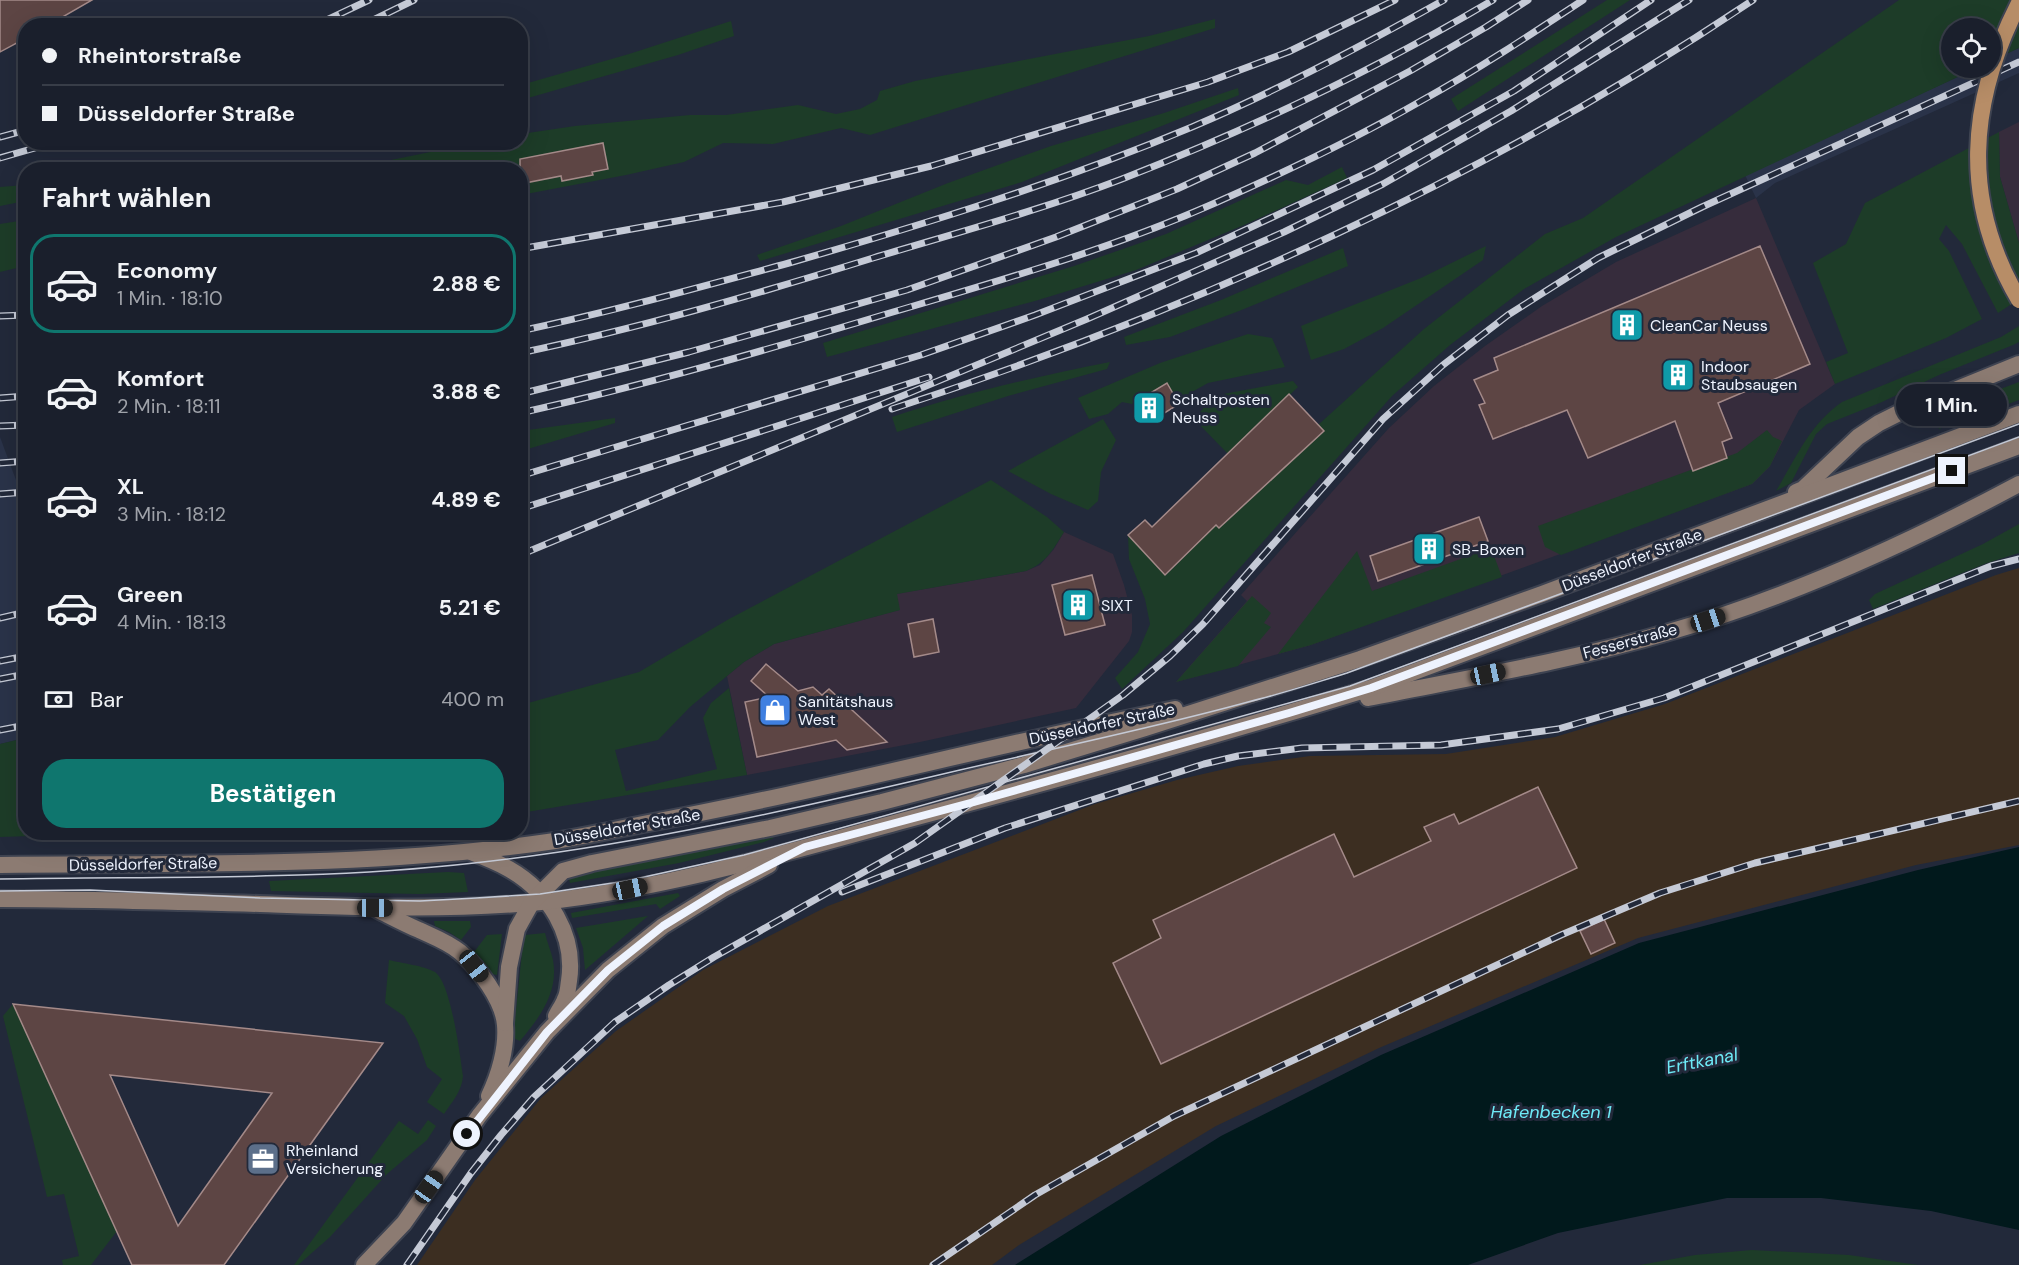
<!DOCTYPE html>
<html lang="de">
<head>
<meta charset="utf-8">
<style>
  :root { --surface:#1a1f2c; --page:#232734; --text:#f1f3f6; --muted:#9fa2a9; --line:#383d48; --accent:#0f766e }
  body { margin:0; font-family:"DM Sans",sans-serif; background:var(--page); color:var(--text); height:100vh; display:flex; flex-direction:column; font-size:22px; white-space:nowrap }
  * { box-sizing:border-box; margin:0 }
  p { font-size:20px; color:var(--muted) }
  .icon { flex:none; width:33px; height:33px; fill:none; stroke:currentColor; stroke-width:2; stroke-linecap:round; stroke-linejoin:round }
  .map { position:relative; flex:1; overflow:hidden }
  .panel { position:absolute; left:18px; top:162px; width:510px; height:678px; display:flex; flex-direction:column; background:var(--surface); border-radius:24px; box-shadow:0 6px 24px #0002,0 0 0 2px var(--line) }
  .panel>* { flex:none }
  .hud { position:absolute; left:18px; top:18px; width:510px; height:132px; border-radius:24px; box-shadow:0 6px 24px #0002,0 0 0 2px var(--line); display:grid; align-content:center; height:132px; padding:0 24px; background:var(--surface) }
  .controls { position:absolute; left:1941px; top:18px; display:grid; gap:12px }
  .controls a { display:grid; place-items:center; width:60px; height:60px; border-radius:50%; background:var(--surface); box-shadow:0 6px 24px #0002,0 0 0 2px var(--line); font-size:30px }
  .end { position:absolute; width:27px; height:27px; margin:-14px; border:8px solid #eef3fe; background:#111; box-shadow:0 0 0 3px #111 }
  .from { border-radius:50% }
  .bubble { position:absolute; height:42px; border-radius:21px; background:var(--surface); box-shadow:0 6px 24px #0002,0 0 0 2px var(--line); font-size:20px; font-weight:700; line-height:42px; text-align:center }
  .car { position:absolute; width:18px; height:36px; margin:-18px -9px; border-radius:8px; box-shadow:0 0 4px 2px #0007; background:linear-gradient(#222 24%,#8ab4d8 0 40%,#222 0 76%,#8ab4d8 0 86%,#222 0) }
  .hud b { display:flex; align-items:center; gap:21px; height:57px; font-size:22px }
  .hud b+b { border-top:2px solid var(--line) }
  .hud i { width:15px; height:15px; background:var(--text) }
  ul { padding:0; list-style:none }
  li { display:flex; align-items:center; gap:18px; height:99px; margin:0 12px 9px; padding:0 12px; border:3px solid transparent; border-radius:24px }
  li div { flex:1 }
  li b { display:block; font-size:22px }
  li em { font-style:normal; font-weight:700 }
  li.current { border-color:var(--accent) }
  li>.icon { width:54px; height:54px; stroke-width:1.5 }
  h2 { padding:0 24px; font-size:27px; line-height:72px }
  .pay { display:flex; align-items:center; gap:15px; height:66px; padding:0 24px; font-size:22px }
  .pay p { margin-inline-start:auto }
  .cta { display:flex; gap:12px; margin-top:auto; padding:12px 24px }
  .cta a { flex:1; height:69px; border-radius:24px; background:var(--accent); color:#fff; font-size:24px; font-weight:700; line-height:69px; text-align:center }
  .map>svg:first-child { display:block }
  .commercial { fill:#362c3c }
  .industrial { fill:#3c2e21 }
  .built { fill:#2a3349 }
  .green { fill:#1d3c28 }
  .water { fill:#01191c }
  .building { fill:#5d4544; stroke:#a48a89; stroke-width:1.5; fill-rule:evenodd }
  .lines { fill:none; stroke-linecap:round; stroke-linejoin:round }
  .secondary-casing { stroke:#3e4351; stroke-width:20 }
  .secondary { stroke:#8c7b72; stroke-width:16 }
  .tram { stroke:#c5cad6; stroke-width:1.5 }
  .rail-casing { stroke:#c5cad6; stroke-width:7 }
  .rail { stroke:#22293a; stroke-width:4.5; stroke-dasharray:14; stroke-linecap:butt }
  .primary-bridge-casing { stroke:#3e4351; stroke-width:20; stroke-linecap:butt }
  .primary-bridge { stroke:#b78d67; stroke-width:16 }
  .route { stroke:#eef3fe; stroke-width:8 }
  .labels { text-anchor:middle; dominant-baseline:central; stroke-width:6; stroke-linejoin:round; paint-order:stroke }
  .poi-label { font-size:16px; fill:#eef3fe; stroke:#22293a; text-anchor:start }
  .street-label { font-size:16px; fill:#eef3fe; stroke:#22293a }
  .water-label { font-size:18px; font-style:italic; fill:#6eeaf7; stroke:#22293a }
</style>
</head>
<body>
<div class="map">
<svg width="2019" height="1265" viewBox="0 0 2019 1265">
  <rect width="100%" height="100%" fill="#22293a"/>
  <g class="commercial">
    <polygon points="2019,122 2019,243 2000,177 1999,132"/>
    <polygon points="1756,198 1835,384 1799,410 1770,466 1752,484 1311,645 1176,682 1247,601 1241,595 1299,529 1389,428 1434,386 1485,346 1542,306 1616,262"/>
    <polygon points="1064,532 1113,554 1124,585 1132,615 1132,632 1129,641 1076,708 920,742 747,775 727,676 744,662 774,644 899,610 896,594 1026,571 1040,565 1054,549"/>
  </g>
  <polygon class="industrial" points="2019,568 2019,845 1916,865 1638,938 1379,1048 1216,1126 1019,1245 992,1265 417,1265 475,1180 541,1098 616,1031 703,970 828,906 1095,804 1177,780 1238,766 1310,756 1446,754 1555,737 1665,704 1996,575"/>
  <g class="built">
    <polygon points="2019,48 2019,73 1775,183 1756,198 1745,175 1977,68 1990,68 1991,61"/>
    <polygon points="0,437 26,507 25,738 0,744"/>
  </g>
  <g class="green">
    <polygon points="1607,0 1630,0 1458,111 1451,99"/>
    <polygon points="1899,0 2019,0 2019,48 1991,61 1990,28 1952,28 1952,68 1977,68 1616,237 1524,289 1450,345 1392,396 1183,632 1122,689 1115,678 1138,652 1150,624 1145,599 1129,559 1128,535 1166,575 1216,525 1219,528 1324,431 1318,425 1424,329 1545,234 1583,218"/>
    <polygon points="1215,19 1215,28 870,135 841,128 773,144 723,143 684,162 626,175 521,195 520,170 388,169 386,161 475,143 520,142 521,134 575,126 690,115 726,115 798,105 836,114 860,109 877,100 880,91 915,81 1149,36"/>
    <polygon points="731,21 734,36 678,55 521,100 521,85 629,54"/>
    <polygon points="1238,88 1239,95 1022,182 760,261 757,255 841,226 948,183 1051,146 1164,113"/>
    <polygon points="1999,132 2000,177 2019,243 2019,299 1998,313 1962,244 1946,225 1939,239 1949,251 1982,319 1946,338 1835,384 1826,362 1848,353 1813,263 1846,244 1865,203"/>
    <polygon points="1342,167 1347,178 1244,225 1136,270 1035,301 827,357 823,343 1074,266 1166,234 1286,180 1308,185"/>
    <polygon points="25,185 25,201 0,206 0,187"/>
    <polygon points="25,220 25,266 0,272 0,224"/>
    <polygon points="1486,246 1483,260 1383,328 1344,349 1311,360 1301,326 1421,278"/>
    <polygon points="1343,248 1348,266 1239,311 1170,337 1126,345 1124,337 1221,300"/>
    <path d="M 2019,326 L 2019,342 L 2013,345 L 1939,375 L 1882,402 L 1827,424 L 1816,434 L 1791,483 L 1776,491 C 1796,458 1809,425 1842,402 L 2001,337 Z"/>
    <polygon points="1248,334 1272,338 1285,367 1208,383 1192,392 1179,404 1167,384 1132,404 1122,402 1108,414 1089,419 1078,398 1160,363"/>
    <path d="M 1110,362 L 1107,369 L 1008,396 L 897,432 L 892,417 C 965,393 1035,377 1110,362 Z"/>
    <polygon points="1293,381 1298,387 1228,454 1194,419 1209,402 1223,394"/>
    <polygon points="2019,382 2019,400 1939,429 1934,414"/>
    <polygon points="615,418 615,423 521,451 521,431"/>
    <polygon points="1103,419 1116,440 1101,472 1098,501 1088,510 1051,494 1008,471"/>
    <polygon points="1767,430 1773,437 1782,441 1770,466 1752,484 1561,555 1545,547 1538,526 1737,453"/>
    <path d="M 991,480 L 1047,517 L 1064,532 C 1052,551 1047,562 1026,571 L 897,594 L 900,610 L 774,644 L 744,662 L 727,676 L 690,707 L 658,740 L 615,750 L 626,791 L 717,769 L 703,718 L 711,703 L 729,688 L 747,775 L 521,813 L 521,705 L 639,672 L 729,619 Z"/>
    <polygon points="2019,524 2019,553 1987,563 1873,609 1869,600 1875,594 1983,544"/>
    <polygon points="1491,548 1502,577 1311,645 1278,654 1357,551 1372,591"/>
    <polygon points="1252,596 1271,613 1264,623 1271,627 1238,666 1176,682"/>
    <polygon points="25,738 26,832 128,833 0,837 0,744"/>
    <polygon points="770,835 774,838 764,842 679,863 570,883 569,879 591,870"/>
    <polygon points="448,872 464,873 468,892 420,894 271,891 269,881"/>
    <polygon points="678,893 680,896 660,909 656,904 572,918 571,913"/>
    <polygon points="648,916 585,970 583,948 576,928"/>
    <polygon points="434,921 470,921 471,927 461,940 449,932 435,926"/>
    <path d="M 545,933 C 547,942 551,951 553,960 C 559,993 539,1018 520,1041 L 513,1038 L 523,943 L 525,935 Z"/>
    <polygon points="502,934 497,975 492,974 474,952 487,935"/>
    <path d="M 389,960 C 401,963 425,966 435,972 C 451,983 460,1055 463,1076 C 462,1091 452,1102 444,1114 L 427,1102 L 442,1079 L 427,1067 L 417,1039 L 404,1016 L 385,1003 Z"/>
    <polygon points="13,1004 117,1231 91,1265 63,1265 62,1260 79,1256 64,1194 47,1197 3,1016"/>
    <polygon points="428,1120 436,1126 427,1140 387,1174 330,1237 298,1265 294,1265 399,1121 418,1134"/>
    <polygon points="1752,1250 1849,1255 1918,1265 1640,1265 1695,1255"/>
  </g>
  <polygon class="water" points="2019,847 2019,1230 1931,1211 1821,1198 1727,1198 1558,1233 1468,1265 1015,1265 1221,1136 1381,1055 1639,943 1918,870"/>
  <g class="building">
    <polygon points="0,0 92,0 47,26 26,26 26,38 0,52"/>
    <polygon points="603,143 608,169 592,172 593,175 562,181 561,176 520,184 520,159"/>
    <polygon points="1760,246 1810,364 1718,403 1732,438 1722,442 1727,458 1693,471 1675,421 1588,458 1567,410 1493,439 1479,405 1485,403 1474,380 1498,370 1494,358"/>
    <polygon points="1167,383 1179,404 1158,417 1147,395"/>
    <polygon points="1289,394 1324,431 1219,528 1216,525 1165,575 1128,535 1145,520 1152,527"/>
    <polygon points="1479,517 1488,541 1378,581 1370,556"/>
    <polygon points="1092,575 1105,625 1065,635 1052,585"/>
    <polygon points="933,619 939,652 914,657 908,624"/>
    <polygon points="766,664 798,691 813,687 822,695 829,689 887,742 847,750 836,740 757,757 745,702 769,697 751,681"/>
    <polygon points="1538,787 1577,868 1161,1064 1113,963 1161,938 1153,920 1334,834 1354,877 1431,841 1424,827 1454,814 1459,824"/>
    <polygon points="1604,919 1615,943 1591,954 1580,931"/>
    <path d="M 13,1004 L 383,1043 L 224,1265 L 132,1265 ZM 110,1075 L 272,1093 L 178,1226 Z"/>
  </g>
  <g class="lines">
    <g class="secondary-casing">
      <g id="secondary">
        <polyline points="1796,492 1803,489 1858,437 1879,423 1901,412 2019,364"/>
        <path d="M 1368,698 C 1468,678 1570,661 1669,632 C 1791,597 1907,544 2019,484"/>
        <path d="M 471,852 C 484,857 497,862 509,869 C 549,892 576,935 569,981 C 568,987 568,994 565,999 C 563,1005 559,1010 556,1016"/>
        <path d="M 0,865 C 185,863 371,868 555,841 C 585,836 614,830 643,824 C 822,791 997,744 1175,709"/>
        <path d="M 0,899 C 87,899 173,902 260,904 C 354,907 448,911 541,902 C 663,889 781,854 898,822 C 1056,780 1215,736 1371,688 L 2019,446"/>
        <path d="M 378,910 C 392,917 405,924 419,930 C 434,937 448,942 460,952 C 478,967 503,1000 505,1025 C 507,1048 499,1075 489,1096"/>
        <polyline points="505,1023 509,967 517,929 532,902 563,871 592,863 770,828 882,802 1024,765 1145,728 1360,659 1542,594 2019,414"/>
        <polyline points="364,1265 404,1223 479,1116 547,1032 608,970 663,926 723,889 769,865"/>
      </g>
    </g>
    <use href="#secondary" class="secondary"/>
    <g class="tram">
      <path d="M 0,879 C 158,876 317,881 474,863 C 639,845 799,808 960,770 C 1056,748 1153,728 1248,702 C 1281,694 1314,683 1347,673 L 2019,424"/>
      <polyline points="0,891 90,890 260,898 420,901 476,898 540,894 626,881 744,855 1350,686 2019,437"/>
    </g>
    <g class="rail-casing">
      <g id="rail">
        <polyline points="314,26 369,0"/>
        <polyline points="361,26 414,0"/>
        <polyline points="0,137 26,130"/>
        <polyline points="0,158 56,142"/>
        <polyline points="520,249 783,202 931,166 1208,82 1288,52 1395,0"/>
        <polyline points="0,316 26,315"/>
        <path d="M 520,331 C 611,312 700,287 789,263 C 926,224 1061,182 1192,127 C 1279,90 1362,46 1444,0"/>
        <path d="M 520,353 C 640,328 757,294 873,258 C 956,233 1041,210 1122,179 C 1250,129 1375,70 1493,0"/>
        <polyline points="520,394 689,352 907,290 1056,237 1177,189 1255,153 1410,71 1486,27 1528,0"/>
        <polyline points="0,398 26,396"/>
        <path d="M 892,409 C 1192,311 1491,176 1753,0"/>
        <path d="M 520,413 C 646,385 770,349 893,312 C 1002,280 1111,249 1215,203 C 1285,172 1355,139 1421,101 C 1477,70 1530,35 1583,0"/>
        <polyline points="0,426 26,425"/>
        <polyline points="0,463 26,461"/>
        <polyline points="520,476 921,355 1035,315 1196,253 1373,170 1514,91 1651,0"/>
        <polyline points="0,494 26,492"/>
        <polyline points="520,509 929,377"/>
        <polyline points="520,555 1087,319 1284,232 1383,184 1511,111 1689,0"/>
        <polyline points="0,618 26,612"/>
        <polyline points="0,661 26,656"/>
        <polyline points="0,679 26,674"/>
        <polyline points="0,730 26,725"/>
        <polyline points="842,892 1005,828 1204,764 1238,756 1302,748 1441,745 1558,729 1664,698 1991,566 2019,559"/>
        <polyline points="407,1265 471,1173 501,1135 534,1097 615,1022 669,985 714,957 915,843 1123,695 1170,656 1203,624 1383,419 1443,365 1508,315 1598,258 1702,207 2019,62"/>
        <polyline points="933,1265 1035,1195 1174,1116 1561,935 1660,893 1755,863 2019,801"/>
      </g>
    </g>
    <use href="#rail" class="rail"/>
    <g class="primary-bridge-casing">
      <path id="primary-bridge" d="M 2019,3 C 1968,103 1961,201 2019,300"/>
    </g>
    <use href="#primary-bridge" class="primary-bridge"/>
  </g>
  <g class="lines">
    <polyline class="route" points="467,1134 547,1032 608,970 663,926 723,889 805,847 974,802 1289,713 1371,688 1952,471"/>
  </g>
  <defs>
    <g id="building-square" transform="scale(1.725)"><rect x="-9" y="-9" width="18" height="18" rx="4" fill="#0f9aa8" stroke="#22293a"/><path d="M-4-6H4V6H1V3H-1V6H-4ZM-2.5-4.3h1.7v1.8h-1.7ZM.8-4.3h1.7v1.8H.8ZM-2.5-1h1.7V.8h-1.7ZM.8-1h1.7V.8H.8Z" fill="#fff"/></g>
    <g id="shop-square" transform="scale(1.725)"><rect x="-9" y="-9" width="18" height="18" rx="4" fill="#3f7fe0" stroke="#22293a"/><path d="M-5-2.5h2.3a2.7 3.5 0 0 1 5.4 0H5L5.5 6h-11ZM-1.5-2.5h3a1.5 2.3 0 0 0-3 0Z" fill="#fff"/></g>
    <g id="office-square" transform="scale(1.725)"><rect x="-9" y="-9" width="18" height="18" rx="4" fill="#5c6f8a" stroke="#22293a"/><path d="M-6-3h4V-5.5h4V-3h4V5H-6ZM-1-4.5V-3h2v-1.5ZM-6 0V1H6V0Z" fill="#fff"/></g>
  </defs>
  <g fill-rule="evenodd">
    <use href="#building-square" x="1627" y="325"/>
    <use href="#building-square" x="1678" y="375"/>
    <use href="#building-square" x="1149" y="408"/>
    <use href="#building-square" x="1429" y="549"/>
    <use href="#building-square" x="1078" y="605"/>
    <use href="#shop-square" x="775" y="710"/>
    <use href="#office-square" x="263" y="1159"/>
  </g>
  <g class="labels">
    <g class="poi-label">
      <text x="1650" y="325">CleanCar Neuss</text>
      <text x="1701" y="366">Indoor<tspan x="1701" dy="18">Staubsaugen</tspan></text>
      <text x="1172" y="399">Schaltposten<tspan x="1172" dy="18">Neuss</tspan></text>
      <text x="1452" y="549">SB-Boxen</text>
      <text x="1101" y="605">SIXT</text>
      <text x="798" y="701">Sanitätshaus<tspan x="798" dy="18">West</tspan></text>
      <text x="286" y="1150">Rheinland<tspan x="286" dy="18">Versicherung</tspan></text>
    </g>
    <g class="street-label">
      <text transform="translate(1632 560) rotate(-21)">Düsseldorfer Straße</text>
      <text transform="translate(1630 641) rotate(-15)">Fesserstraße</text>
      <text transform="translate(1102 724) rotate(-12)">Düsseldorfer Straße</text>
      <text transform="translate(627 827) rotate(-10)">Düsseldorfer Straße</text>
      <text transform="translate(143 864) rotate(-1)">Düsseldorfer Straße</text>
    </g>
    <g class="water-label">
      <text transform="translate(1702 1061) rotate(-11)">Erftkanal</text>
      <text x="1551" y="1112">Hafenbecken 1</text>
    </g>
  </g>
</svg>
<div class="controls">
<a><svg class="icon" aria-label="locate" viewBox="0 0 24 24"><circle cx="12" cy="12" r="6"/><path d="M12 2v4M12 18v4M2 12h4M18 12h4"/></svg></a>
</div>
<i class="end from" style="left:467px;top:1134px"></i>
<i class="end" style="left:1952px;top:471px"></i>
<div class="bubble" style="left:1896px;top:384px;width:111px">1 Min.</div>
<i class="car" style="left:1708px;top:620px;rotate:72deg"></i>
<i class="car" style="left:1488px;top:674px;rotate:78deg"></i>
<i class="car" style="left:630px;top:889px;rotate:78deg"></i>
<i class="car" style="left:375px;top:908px;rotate:90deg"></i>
<i class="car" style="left:474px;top:966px;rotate:142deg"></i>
<i class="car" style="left:429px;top:1187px;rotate:35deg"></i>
<div class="hud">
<b><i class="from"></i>Rheintorstraße</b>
<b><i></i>Düsseldorfer Straße</b>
</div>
<section class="panel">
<h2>Fahrt wählen</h2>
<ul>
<li class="current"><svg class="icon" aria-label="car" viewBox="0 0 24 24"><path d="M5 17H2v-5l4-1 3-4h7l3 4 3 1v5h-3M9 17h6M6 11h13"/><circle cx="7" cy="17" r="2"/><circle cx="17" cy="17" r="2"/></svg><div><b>Economy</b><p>1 Min. · 18:10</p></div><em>2.88 €</em></li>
<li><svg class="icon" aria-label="car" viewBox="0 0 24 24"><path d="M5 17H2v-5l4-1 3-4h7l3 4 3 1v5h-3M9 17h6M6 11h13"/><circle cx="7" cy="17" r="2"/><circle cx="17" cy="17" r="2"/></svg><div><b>Komfort</b><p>2 Min. · 18:11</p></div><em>3.88 €</em></li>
<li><svg class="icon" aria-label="car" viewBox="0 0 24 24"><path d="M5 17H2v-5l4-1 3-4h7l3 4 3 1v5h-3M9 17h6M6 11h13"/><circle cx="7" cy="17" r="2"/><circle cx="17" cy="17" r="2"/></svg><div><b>XL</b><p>3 Min. · 18:12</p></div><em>4.89 €</em></li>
<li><svg class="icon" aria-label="car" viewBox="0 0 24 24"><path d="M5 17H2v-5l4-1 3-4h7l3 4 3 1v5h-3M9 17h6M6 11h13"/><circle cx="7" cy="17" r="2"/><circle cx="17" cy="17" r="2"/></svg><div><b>Green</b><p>4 Min. · 18:13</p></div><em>5.21 €</em></li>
</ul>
<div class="pay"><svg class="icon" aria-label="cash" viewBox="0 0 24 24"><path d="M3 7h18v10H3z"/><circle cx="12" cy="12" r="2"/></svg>Bar<p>400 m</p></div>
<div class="cta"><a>Bestätigen</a></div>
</section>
</div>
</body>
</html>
